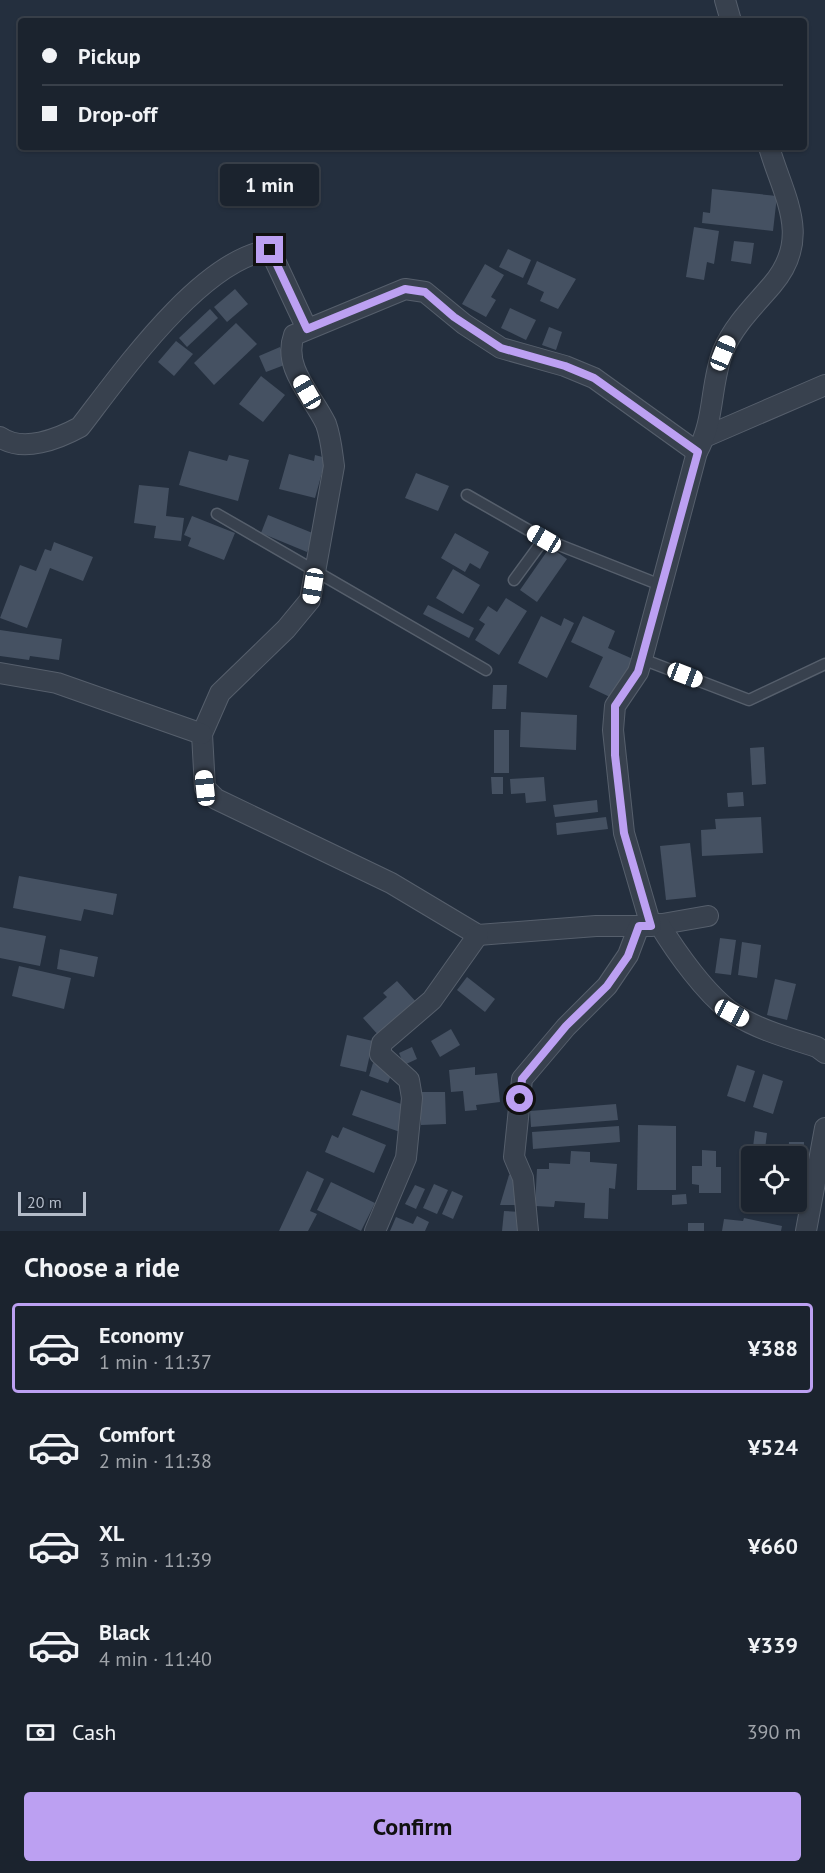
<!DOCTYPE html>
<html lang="en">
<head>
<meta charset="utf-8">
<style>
  :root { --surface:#1b232e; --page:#242b36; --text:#f1f3f6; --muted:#a0a4aa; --line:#39404a; --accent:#bca0f2 }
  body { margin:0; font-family:"PT Sans",sans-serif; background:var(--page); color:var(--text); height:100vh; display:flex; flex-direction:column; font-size:22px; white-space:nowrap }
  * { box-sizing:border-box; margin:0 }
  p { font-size:20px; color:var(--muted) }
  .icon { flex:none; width:33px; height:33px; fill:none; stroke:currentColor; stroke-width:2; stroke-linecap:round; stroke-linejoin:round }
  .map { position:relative; height:1231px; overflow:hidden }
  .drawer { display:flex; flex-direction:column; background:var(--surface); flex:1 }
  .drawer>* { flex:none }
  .hud { position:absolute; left:18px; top:18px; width:789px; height:132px; border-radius:6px; box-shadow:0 2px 4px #0004,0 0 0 2px var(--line); display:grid; align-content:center; height:132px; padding:0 24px; background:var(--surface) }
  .fabs { position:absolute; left:741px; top:1146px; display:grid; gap:12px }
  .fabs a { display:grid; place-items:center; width:66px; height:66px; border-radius:6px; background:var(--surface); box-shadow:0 2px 4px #0004,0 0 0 2px var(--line); font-size:30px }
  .scale { position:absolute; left:18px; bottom:15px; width:68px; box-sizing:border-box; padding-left:6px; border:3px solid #b4bcc9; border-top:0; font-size:16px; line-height:21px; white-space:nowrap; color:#b4bcc9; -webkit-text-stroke:4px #1d2633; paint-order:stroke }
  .end { position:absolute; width:27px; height:27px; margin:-14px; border:8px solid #bca0f2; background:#111; box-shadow:0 0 0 3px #111 }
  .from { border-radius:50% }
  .bubble { position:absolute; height:42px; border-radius:6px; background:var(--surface); box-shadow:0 2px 4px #0004,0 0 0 2px var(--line); font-size:20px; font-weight:700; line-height:42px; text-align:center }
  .car { position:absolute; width:18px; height:36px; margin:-18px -9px; border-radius:8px; box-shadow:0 0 4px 2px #0007; background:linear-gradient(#fff 24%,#345 0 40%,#fff 0 76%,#345 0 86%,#fff 0) }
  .hud b { display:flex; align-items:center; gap:21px; height:57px; font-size:22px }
  .hud b+b { border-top:2px solid var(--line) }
  .hud i { width:15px; height:15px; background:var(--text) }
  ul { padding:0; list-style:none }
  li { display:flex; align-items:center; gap:18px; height:90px; margin:0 12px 9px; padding:0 12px; border:3px solid transparent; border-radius:6px }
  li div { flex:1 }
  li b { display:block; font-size:22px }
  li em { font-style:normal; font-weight:700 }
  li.active { border-color:var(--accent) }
  li>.icon { width:54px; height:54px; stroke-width:1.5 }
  h2 { padding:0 24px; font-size:27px; line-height:72px }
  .pay { display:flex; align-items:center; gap:15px; height:66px; padding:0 24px; font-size:22px }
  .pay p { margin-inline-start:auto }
  .action { display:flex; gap:12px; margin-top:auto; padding:12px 24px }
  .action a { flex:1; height:69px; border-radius:6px; background:var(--accent); color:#111; font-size:24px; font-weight:700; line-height:69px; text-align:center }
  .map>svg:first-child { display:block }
  .building { fill:#455162 }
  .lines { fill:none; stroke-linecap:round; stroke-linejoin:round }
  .lane-casing { stroke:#565f6c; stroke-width:13 }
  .street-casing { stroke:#565f6c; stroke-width:22 }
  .lane { stroke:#38414e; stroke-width:10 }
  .street { stroke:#38414e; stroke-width:20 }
  .route { stroke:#bca0f2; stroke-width:8 }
</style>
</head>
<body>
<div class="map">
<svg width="825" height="1231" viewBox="0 0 825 1231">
  <rect width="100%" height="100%" fill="#242f3e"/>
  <g class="building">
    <polygon points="712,189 777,196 773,231 702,223 703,212 710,213"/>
    <polygon points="694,227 719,231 714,264 707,262 704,280 686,277"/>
    <polygon points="734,241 754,243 751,264 731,261"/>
    <polygon points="508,249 531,260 523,278 499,267"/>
    <polygon points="537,261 576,279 558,309 540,301 544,292 527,284"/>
    <polygon points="485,264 504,275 491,297 496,300 486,317 462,304"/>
    <polygon points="235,289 248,304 227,322 214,307"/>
    <polygon points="510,308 536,320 526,340 501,328"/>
    <polygon points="210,309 218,318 187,347 179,338"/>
    <polygon points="236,323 257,344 214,385 194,363"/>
    <polygon points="549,327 562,332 556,350 542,345"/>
    <polygon points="176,341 193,354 174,376 158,362"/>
    <polygon points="280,347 287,364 266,372 259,356"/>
    <polygon points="261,376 285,395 263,422 239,404"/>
    <polygon points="189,451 227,461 229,455 249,460 238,501 179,485"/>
    <polygon points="289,454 314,461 315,455 326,458 315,498 279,489"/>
    <polygon points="416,473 449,486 438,511 405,498"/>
    <polygon points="139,485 169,488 166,516 184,518 181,541 154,538 156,526 134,523"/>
    <polygon points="268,515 315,534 307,552 261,533"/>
    <polygon points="192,516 235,533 224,560 188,546 191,538 184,535"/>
    <polygon points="455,533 489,552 480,569 470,563 465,572 441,558"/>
    <polygon points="54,542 93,557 83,581 50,568 27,628 0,618 20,565 36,571 45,549 51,551"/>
    <polygon points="550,547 567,559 537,602 520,590"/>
    <polygon points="453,569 480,585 463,614 436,598"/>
    <polygon points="506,598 527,611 499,655 475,640 485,624 479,620 488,606 497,612"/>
    <polygon points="428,605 474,628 469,638 423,614"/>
    <polygon points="541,616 561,626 564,618 574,623 547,678 518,663"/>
    <polygon points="583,616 615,631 608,648 633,659 614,699 589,687 603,657 571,642"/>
    <polygon points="0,630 62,639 59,660 30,656 29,660 0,656"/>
    <polygon points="493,685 507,685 506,709 492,709"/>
    <polygon points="521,712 577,715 576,750 520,747"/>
    <rect x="494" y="730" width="15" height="43"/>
    <polygon points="764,747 766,784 752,785 750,748"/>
    <polygon points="491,777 503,777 503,794 492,794"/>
    <polygon points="544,777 546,801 526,803 525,793 511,794 510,779"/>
    <polygon points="743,792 744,806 728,807 727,793"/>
    <polygon points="597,800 598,812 555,817 553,805"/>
    <polygon points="606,817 608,829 557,835 556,823"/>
    <polygon points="761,817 763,853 702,856 701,830 716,829 715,819"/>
    <polygon points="690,843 696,897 666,900 660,846"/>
    <polygon points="19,876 117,894 113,915 84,909 81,921 13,908"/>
    <polygon points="0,927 46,936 40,966 0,958"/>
    <polygon points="720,938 736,940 731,975 715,973"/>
    <polygon points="742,942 761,945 757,978 738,975"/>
    <polygon points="60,949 98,957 94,977 57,969"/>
    <polygon points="19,966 71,978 64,1009 12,996"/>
    <polygon points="467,977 495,999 485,1012 457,990"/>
    <polygon points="775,979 796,984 787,1020 767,1015"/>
    <polygon points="397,981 418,1004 380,1037 363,1018 387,997 383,993"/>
    <polygon points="451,1029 460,1045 440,1057 431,1041"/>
    <polygon points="347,1035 373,1041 366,1072 340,1066"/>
    <polygon points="412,1047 417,1059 404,1065 399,1053"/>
    <polygon points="373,1063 393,1070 388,1083 369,1076"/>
    <polygon points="737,1065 755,1071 745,1102 727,1096"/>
    <polygon points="475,1067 475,1075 497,1073 500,1102 476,1105 477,1110 465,1111 463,1091 451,1092 449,1070"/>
    <polygon points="763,1074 783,1081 773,1114 753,1107"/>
    <polygon points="361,1090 404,1105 401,1114 406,1116 400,1132 352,1115"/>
    <polygon points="421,1092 445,1092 446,1124 421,1125"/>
    <polygon points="616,1104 618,1120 531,1127 530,1111"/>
    <polygon points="638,1125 676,1126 676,1190 637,1190"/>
    <polygon points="619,1126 620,1142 533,1149 532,1132"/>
    <polygon points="343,1127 386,1145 374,1173 325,1152 332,1135 338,1138"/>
    <polygon points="755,1131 767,1133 765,1149 753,1147"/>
    <polygon points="789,1142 804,1142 802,1202 796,1202 796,1156 788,1156"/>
    <polygon points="702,1150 716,1151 716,1167 721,1167 721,1193 699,1193 699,1185 692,1184 692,1166 702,1166"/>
    <polygon points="571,1151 590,1152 590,1162 617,1164 615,1189 609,1188 608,1219 584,1218 585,1203 555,1201 554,1207 535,1206 537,1169 549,1169 549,1163 570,1164"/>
    <polygon points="742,1158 752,1158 752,1202 769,1202 769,1209 742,1209"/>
    <polygon points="307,1171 324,1179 310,1211 317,1214 308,1231 279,1231"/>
    <polygon points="509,1175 518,1176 517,1205 500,1205"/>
    <polygon points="331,1182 375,1203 361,1231 317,1210"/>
    <polygon points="434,1184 448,1190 437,1214 423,1208"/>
    <polygon points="415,1185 425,1189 416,1209 405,1204"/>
    <polygon points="452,1191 463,1196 453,1219 442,1214"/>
    <polygon points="686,1194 687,1204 672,1205 672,1195"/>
    <polygon points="504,1211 521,1212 519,1231 502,1231"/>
    <polygon points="417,1216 429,1222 425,1231 390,1231 396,1217 413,1224"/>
    <polygon points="744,1218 782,1226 781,1231 722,1231 724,1219 743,1221"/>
    <rect x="688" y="1223" width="16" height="8"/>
  </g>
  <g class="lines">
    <g class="lane-casing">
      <g id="lane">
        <polyline points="467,495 544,539 663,586"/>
        <polyline points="217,514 486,670"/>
        <polyline points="514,580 544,539"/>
        <polyline points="642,659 749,700 825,664"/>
      </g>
    </g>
    <g class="street-casing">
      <g id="street">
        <polyline points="725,0 731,21"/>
        <polyline points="707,436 825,385"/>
        <path d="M 0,437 C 23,453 58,439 80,427 C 121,374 201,259 270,250 L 307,329"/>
        <path d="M 697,452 L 594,378 L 565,366 L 501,348 L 464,324 L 425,292 L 405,289 L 294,335 C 282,368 313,396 326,424 C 331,438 332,452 334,466 L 310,600 L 286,629 L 220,693 L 202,734 L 205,788 L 216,799 L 391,883 L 478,935 L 596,926 L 651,926 L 708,916"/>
        <polyline points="0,673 57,683 202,734"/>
        <path d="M 659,924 C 676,952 707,996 734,1014 C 759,1030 789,1038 817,1047 L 825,1053"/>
        <path d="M 651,926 L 624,833 L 613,730 L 615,706 L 638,672 L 642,659 L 697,452 C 715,421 710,384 723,351 C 734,325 754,306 772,285 C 813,237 783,196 769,147"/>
        <polyline points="375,1231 406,1158 412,1098 409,1080 380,1054 382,1043 432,1000 478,935"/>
        <polyline points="528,1231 523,1178 514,1157 522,1079 566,1027 607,986 628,955 639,926"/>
        <polyline points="806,1231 825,1128"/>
      </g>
    </g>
    <use href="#lane" class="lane"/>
    <use href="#street" class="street"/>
  </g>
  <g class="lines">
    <polyline class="route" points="270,250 307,329 405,289 425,292 454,317 501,348 565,366 594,378 698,452 638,672 615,706 615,755 624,833 651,926 639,926 628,956 607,986 566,1026 522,1079 520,1099"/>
  </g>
</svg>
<div class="fabs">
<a><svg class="icon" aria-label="locate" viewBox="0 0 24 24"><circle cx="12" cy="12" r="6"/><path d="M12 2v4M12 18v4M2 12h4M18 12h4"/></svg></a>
</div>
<div class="scale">20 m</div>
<i class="end from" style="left:520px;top:1099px"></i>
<i class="end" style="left:270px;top:250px"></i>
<div class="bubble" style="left:220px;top:164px;width:99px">1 min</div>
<i class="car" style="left:723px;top:353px;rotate:22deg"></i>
<i class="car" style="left:307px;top:392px;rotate:330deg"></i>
<i class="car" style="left:544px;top:539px;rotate:300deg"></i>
<i class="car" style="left:313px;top:586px;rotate:189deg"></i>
<i class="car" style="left:685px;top:675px;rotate:111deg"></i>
<i class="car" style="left:205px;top:788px;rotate:354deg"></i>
<i class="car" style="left:732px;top:1013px;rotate:118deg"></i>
<div class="hud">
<b><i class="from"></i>Pickup</b>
<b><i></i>Drop-off</b>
</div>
</div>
<section class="drawer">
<h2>Choose a ride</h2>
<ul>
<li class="active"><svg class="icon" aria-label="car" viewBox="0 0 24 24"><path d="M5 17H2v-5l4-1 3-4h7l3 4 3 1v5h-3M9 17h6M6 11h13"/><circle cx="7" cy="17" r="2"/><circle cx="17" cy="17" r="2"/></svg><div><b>Economy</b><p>1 min · 11:37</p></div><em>¥388</em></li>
<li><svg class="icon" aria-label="car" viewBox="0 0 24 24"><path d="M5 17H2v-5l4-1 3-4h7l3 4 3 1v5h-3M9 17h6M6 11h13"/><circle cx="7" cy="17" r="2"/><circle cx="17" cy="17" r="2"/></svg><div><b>Comfort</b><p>2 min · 11:38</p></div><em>¥524</em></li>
<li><svg class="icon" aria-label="car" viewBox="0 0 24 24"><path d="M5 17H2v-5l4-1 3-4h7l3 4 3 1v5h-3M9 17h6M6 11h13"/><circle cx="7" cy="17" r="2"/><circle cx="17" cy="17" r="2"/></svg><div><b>XL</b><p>3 min · 11:39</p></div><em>¥660</em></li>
<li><svg class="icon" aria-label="car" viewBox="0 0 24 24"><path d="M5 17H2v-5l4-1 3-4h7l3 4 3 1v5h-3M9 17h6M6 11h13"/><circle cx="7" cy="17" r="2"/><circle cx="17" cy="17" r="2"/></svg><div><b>Black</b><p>4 min · 11:40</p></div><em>¥339</em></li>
</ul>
<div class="pay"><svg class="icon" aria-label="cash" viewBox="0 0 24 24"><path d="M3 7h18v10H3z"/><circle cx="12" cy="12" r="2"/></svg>Cash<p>390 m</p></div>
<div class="action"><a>Confirm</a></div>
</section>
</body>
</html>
